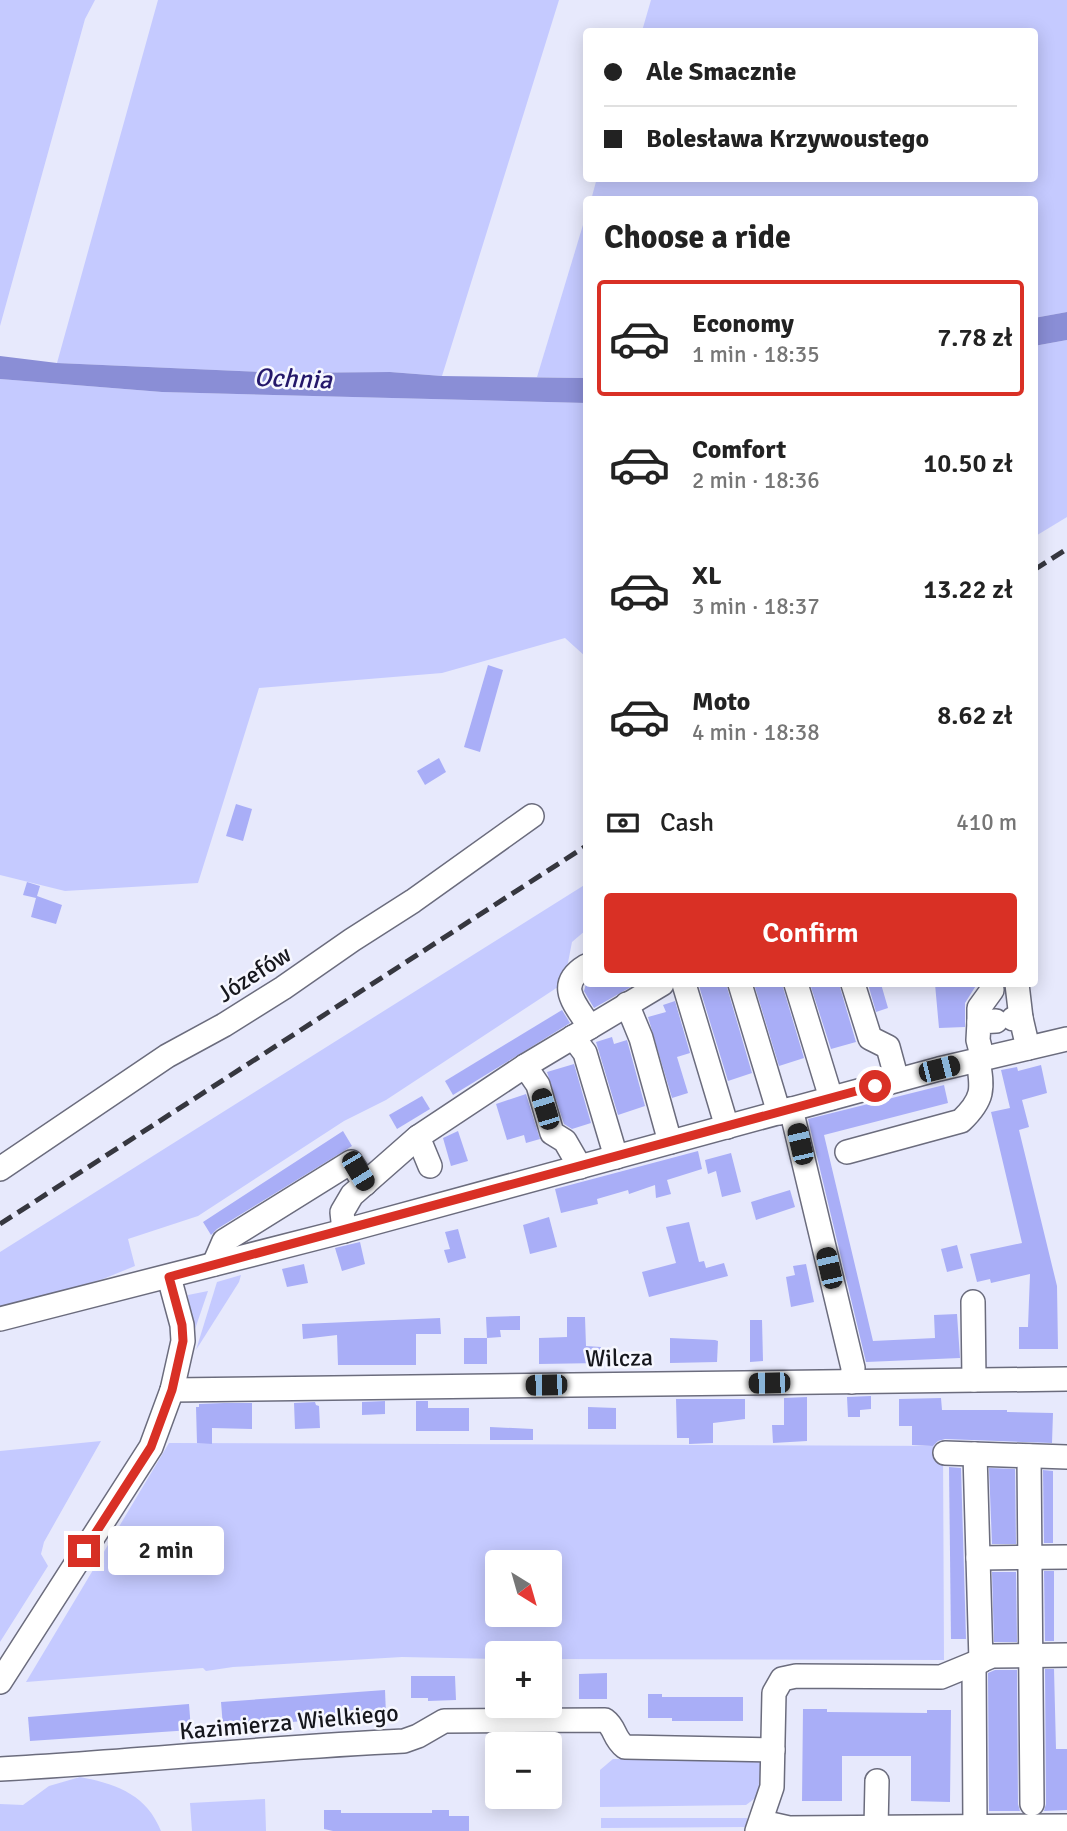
<!DOCTYPE html>
<html lang="en">
<head>
<meta charset="utf-8">
<style>
  :root { --surface:#fff; --page:#f2f2f2; --text:#222; --muted:#767676; --line:#e0e0e0; --accent:#d93025 }
  body { margin:0; font-family:Signika,sans-serif; background:var(--page); color:var(--text); height:100vh; display:flex; flex-direction:column; font-size:26px; white-space:nowrap }
  * { box-sizing:border-box; margin:0 }
  p { font-size:23px; color:var(--muted) }
  .icon { flex:none; width:38px; height:38px; fill:none; stroke:currentColor; stroke-width:2; stroke-linecap:round; stroke-linejoin:round }
  .map { position:relative; flex:1; overflow:hidden }
  .side { position:absolute; left:583px; top:196px; width:455px; height:791px; display:flex; flex-direction:column; background:var(--surface); border-radius:7px; box-shadow:0 4px 18px #0003 }
  .side>* { flex:none }
  .top-card { position:absolute; left:583px; top:28px; width:455px; height:154px; border-radius:7px; box-shadow:0 4px 18px #0003; display:grid; align-content:center; height:154px; padding:0 21px; background:var(--surface) }
  .needle { width:46px; rotate:143deg }
  .tools { position:absolute; left:485px; top:1550px; display:grid; gap:14px }
  .tools a { display:grid; place-items:center; width:77px; height:77px; border-radius:7px; background:var(--surface); box-shadow:0 4px 18px #0003; font-size:35px }
  .end { position:absolute; width:32px; height:32px; margin:-16px; border:9px solid #d93025; background:#fff; box-shadow:0 0 0 4px #fff }
  .from { border-radius:50% }
  .bubble { position:absolute; height:49px; border-radius:7px; background:var(--surface); box-shadow:0 4px 18px #0003; font-size:23px; font-weight:600; line-height:49px; text-align:center }
  .car { position:absolute; width:21px; height:42px; margin:-21px -10px; border-radius:9px; box-shadow:0 0 5px 2px #0007; background:linear-gradient(#222 24%,#8ab4d8 0 40%,#222 0 76%,#8ab4d8 0 86%,#222 0) }
  .top-card b { display:flex; align-items:center; gap:24px; height:66px; font-size:26px }
  .top-card b+b { border-top:2px solid var(--line) }
  .top-card i { width:18px; height:18px; background:var(--text) }
  ul { padding:0; list-style:none }
  li { display:flex; align-items:center; gap:21px; height:116px; margin:0 14px 10px; padding:0 7px; border:4px solid transparent; border-radius:7px }
  li div { flex:1 }
  li b { display:block; font-size:26px }
  li em { font-style:normal; font-weight:600 }
  li.selected { border-color:var(--accent) }
  li>.icon { width:63px; height:63px; stroke-width:1.5 }
  h2 { padding:0 21px; font-size:32px; line-height:84px }
  .pay { display:flex; align-items:center; gap:18px; height:77px; padding:0 21px; font-size:26px }
  .pay p { margin-inline-start:auto }
  .button { display:flex; gap:14px; margin-top:auto; padding:14px 21px }
  .button a { flex:1; height:80px; border-radius:7px; background:var(--accent); color:#fff; font-size:28px; font-weight:600; line-height:80px; text-align:center }
  .map>svg:first-child { display:block }
  .green { fill:#c5caff; fill-rule:evenodd }
  .water { fill:#8a8ed6 }
  .building { fill:#a9aef7 }
  .lines { fill:none; stroke-linecap:round; stroke-linejoin:round }
  .minor-casing { stroke:#6b6c7d; stroke-width:26 }
  .minor { stroke:#fff; stroke-width:23 }
  .rail { stroke:#36373f; stroke-width:5; stroke-dasharray:14 7; stroke-linecap:butt }
  .route { stroke:#d93025; stroke-width:9 }
  .labels { text-anchor:middle; dominant-baseline:central; stroke-width:5; stroke-linejoin:round; paint-order:stroke }
  .street-label { font-size:24px; fill:#16171d; stroke:#f6f7ff }
  .water-label { font-size:26px; font-style:italic; fill:#24176a; stroke:#f6f7ff }
</style>
</head>
<body>
<div class="map">
<svg width="1067" height="1831" viewBox="0 0 1067 1831">
  <rect width="100%" height="100%" fill="#e7e9fc"/>
  <g class="green">
    <polygon points="0,0 95,0 85,19 0,326"/>
    <polygon points="158,0 559,0 442,376 390,372 282,373 57,363"/>
    <polygon points="651,0 1067,0 1067,312 1034,318 1034,200 591,200 597,178 1034,178 1034,32 642,31"/>
    <polygon points="586,215 586,378 537,377"/>
    <polygon points="1067,340 1067,517 1034,537 1034,346"/>
    <polygon points="0,379 162,392 586,403 586,657 565,638 442,673 259,688 198,883 65,891 0,875"/>
    <polygon points="586,884 586,930 572,942 564,983 386,1100 344,1121 198,1216 128,1239 135,1266 103,1279 0,1309 0,1252"/>
    <polygon points="241,1275 239,1282 196,1350 217,1282"/>
    <polygon points="208,1291 192,1338 188,1295"/>
    <polygon points="101,1441 44,1542 41,1554 48,1566 0,1642 0,1451"/>
    <path d="M 169,1443 L 943,1446 L 944,1660 L 550,1659 L 550,1654 L 497,1654 L 497,1659 L 402,1657 L 233,1667 L 206,1671 L 203,1668 L 26,1682 ZM 497,1563 L 550,1563 L 550,1615 L 497,1615 Z"/>
    <polygon points="613,1759 759,1759 762,1777 758,1796 746,1805 600,1807 600,1770"/>
    <path d="M 80,1777 C 116,1784 146,1794 161,1831 L 0,1831 L 0,1804 L 23,1805 L 49,1786 Z"/>
    <polygon points="265,1799 266,1831 192,1831 190,1803"/>
    <polygon points="601,1818 747,1818 748,1827 601,1828"/>
  </g>
  <g class="water">
    <polygon points="1067,312 1067,340 1034,346 1034,318"/>
    <polygon points="0,356 57,363 282,373 390,372 442,376 586,378 586,403 162,392 0,379"/>
  </g>
  <g class="building">
    <polygon points="488,665 503,670 480,752 464,747"/>
    <polygon points="439,758 446,772 425,785 417,771"/>
    <polygon points="236,804 252,809 243,841 226,836"/>
    <polygon points="27,882 40,886 37,896 62,905 56,924 31,917 36,898 23,895"/>
    <polygon points="586,984 636,984 594,1008 584,991"/>
    <polygon points="709,984 726,984 752,1073 728,1081 699,986"/>
    <polygon points="754,984 782,984 804,1058 779,1066"/>
    <polygon points="810,984 839,984 856,1042 831,1049"/>
    <polygon points="868,984 881,984 888,1008 876,1012"/>
    <polygon points="935,984 977,984 965,1003 965,1027 939,1028"/>
    <polygon points="675,1001 690,1053 677,1057 688,1093 672,1098 648,1017 666,1012 663,1005"/>
    <polygon points="562,1010 570,1023 453,1095 445,1081"/>
    <polygon points="612,1037 614,1044 627,1040 645,1106 618,1115 596,1042"/>
    <polygon points="574,1064 591,1123 572,1129 564,1124 547,1072"/>
    <polygon points="1041,1065 1047,1093 1022,1100 1029,1127 1019,1130 1057,1286 1058,1349 1019,1349 1019,1327 1028,1327 1030,1274 991,1283 990,1279 977,1282 970,1254 1022,1243 991,1112 1010,1108 1001,1070 1017,1067 1018,1071"/>
    <polygon points="944,1085 948,1103 824,1135 873,1341 935,1338 934,1315 957,1314 960,1358 866,1362 808,1119"/>
    <polygon points="526,1094 540,1139 526,1143 524,1135 507,1140 496,1104"/>
    <polygon points="422,1096 430,1109 397,1129 389,1115"/>
    <polygon points="343,1131 352,1146 217,1229 211,1235 203,1222"/>
    <polygon points="458,1131 468,1161 451,1166 443,1138"/>
    <polygon points="698,1151 702,1169 667,1180 671,1194 656,1198 655,1185 629,1194 628,1190 597,1199 598,1204 561,1213 555,1189"/>
    <polygon points="731,1153 741,1192 722,1197 716,1171 708,1174 705,1160"/>
    <polygon points="790,1190 795,1207 756,1220 751,1202"/>
    <polygon points="549,1217 557,1247 530,1254 523,1225"/>
    <polygon points="689,1222 699,1262 704,1261 706,1268 724,1263 728,1276 649,1297 642,1272 676,1263 666,1227"/>
    <polygon points="458,1229 466,1258 448,1263 444,1250 450,1249 445,1232"/>
    <polygon points="360,1242 365,1264 342,1271 335,1248"/>
    <polygon points="957,1245 963,1268 947,1272 941,1249"/>
    <polygon points="304,1264 308,1283 287,1287 282,1269"/>
    <polygon points="806,1264 814,1302 791,1307 786,1277 795,1275 793,1266"/>
    <polygon points="520,1316 520,1330 500,1330 501,1337 487,1338 486,1317"/>
    <polygon points="567,1317 585,1317 586,1346 601,1347 601,1363 539,1364 539,1338 567,1337"/>
    <polygon points="440,1318 441,1334 416,1334 416,1365 338,1365 337,1335 303,1339 302,1324"/>
    <polygon points="750,1320 762,1320 763,1361 750,1362"/>
    <rect x="464" y="1338" width="23" height="26"/>
    <polygon points="670,1338 715,1340 718,1341 717,1362 670,1363"/>
    <polygon points="871,1396 871,1409 860,1410 860,1417 848,1417 847,1397"/>
    <polygon points="807,1397 807,1441 773,1443 772,1425 784,1425 784,1398"/>
    <polygon points="941,1398 942,1410 1007,1410 1007,1412 1053,1413 1052,1443 945,1439 938,1441 933,1446 912,1445 912,1426 899,1426 899,1399"/>
    <polygon points="676,1399 745,1399 745,1419 713,1423 713,1443 689,1444 689,1438 677,1438"/>
    <polygon points="385,1401 385,1414 362,1415 362,1402"/>
    <polygon points="416,1401 428,1401 428,1408 469,1408 469,1431 416,1431"/>
    <polygon points="315,1402 316,1405 319,1406 320,1428 295,1429 294,1403"/>
    <polygon points="224,1403 252,1403 252,1429 212,1428 212,1444 197,1443 196,1407 199,1407 199,1404"/>
    <polygon points="588,1407 616,1408 616,1429 588,1429"/>
    <polygon points="490,1427 533,1429 533,1440 490,1440"/>
    <polygon points="949,1467 961,1468 966,1639 951,1639"/>
    <polygon points="989,1468 1015,1469 1016,1544 992,1544"/>
    <polygon points="1043,1470 1053,1471 1053,1543 1044,1543"/>
    <polygon points="1044,1571 1054,1571 1054,1641 1045,1641"/>
    <polygon points="992,1572 1016,1572 1017,1642 994,1642"/>
    <polygon points="1045,1669 1054,1669 1056,1749 1067,1749 1067,1810 1044,1811 1046,1804"/>
    <polygon points="995,1670 1017,1670 1018,1804 1020,1811 989,1811 988,1673"/>
    <polygon points="607,1673 607,1699 579,1699 579,1674"/>
    <polygon points="411,1676 455,1676 456,1700 428,1701 428,1698 411,1698"/>
    <polygon points="385,1690 386,1715 223,1727 221,1702"/>
    <polygon points="648,1694 662,1694 662,1697 743,1697 743,1721 672,1721 672,1718 648,1718"/>
    <polygon points="189,1704 191,1730 30,1741 28,1717"/>
    <polygon points="803,1709 827,1709 827,1712 927,1713 927,1710 951,1710 950,1802 911,1801 911,1756 842,1756 842,1801 802,1801"/>
    <polygon points="324,1810 341,1810 341,1813 432,1813 432,1810 449,1810 449,1816 469,1816 469,1831 333,1831 324,1829"/>
  </g>
  <g class="lines">
    <g class="minor-casing">
      <g id="minor">
        <path d="M 586,966 C 555,985 575,1004 590,1027"/>
        <polyline points="684,984 727,1127"/>
        <polyline points="740,984 779,1113"/>
        <polyline points="796,984 831,1098"/>
        <polyline points="853,984 870,1038 888,1047 897,1080"/>
        <polyline points="1017,984 1021,1018"/>
        <polyline points="627,1004 641,1038 670,1142"/>
        <polyline points="1013,1019 1021,1018 1028,1048"/>
        <polyline points="979,1022 979,1008 992,990 991,984"/>
        <polyline points="573,1037 585,1053 616,1157"/>
        <polyline points="983,1059 978,1040 979,1022 996,1021"/>
        <polyline points="525,1066 538,1085 552,1133 565,1141 580,1167"/>
        <polyline points="791,1109 853,1368 852,1382"/>
        <path d="M 847,1152 L 961,1121 C 984,1099 983,1089 978,1060"/>
        <polyline points="430,1166 418,1137 525,1066 662,984"/>
        <polyline points="0,1169 167,1056 224,1025 283,988 352,940 413,901 532,816"/>
        <polyline points="344,1231 342,1212 352,1195 418,1137"/>
        <polyline points="214,1264 224,1241 351,1162 365,1184"/>
        <polyline points="973,1302 974,1380"/>
        <polyline points="0,1319 344,1231 939,1069 1067,1039"/>
        <polyline points="172,1390 1067,1379"/>
        <polyline points="945,1453 1067,1457"/>
        <polyline points="975,1454 981,1661"/>
        <polyline points="1029,1456 1032,1804"/>
        <polyline points="978,1558 1067,1557"/>
        <polyline points="974,1664 975,1827"/>
        <polyline points="0,1682 151,1447 172,1390 183,1341 182,1325 169,1277"/>
        <path d="M 0,1769 C 135,1762 269,1747 404,1741 L 418,1736 L 444,1721 L 605,1720 C 616,1728 613,1738 625,1747 L 773,1750"/>
        <polyline points="762,1822 789,1828 1067,1826"/>
        <polyline points="876,1828 877,1781"/>
        <polyline points="757,1831 772,1787 774,1693 782,1679 796,1676 941,1677 992,1656 1067,1655"/>
      </g>
    </g>
    <use href="#minor" class="minor"/>
    <g class="rail">
      <polyline points="1034,570 1067,549"/>
      <polyline points="0,1224 586,846"/>
    </g>
  </g>
  <g class="lines">
    <polyline class="route" points="84,1551 151,1447 172,1390 183,1341 182,1325 169,1277 875,1086"/>
  </g>
  <g class="labels">
    <g class="street-label">
      <text transform="translate(254 974) rotate(-33)">Józefów</text>
      <text transform="translate(619 1358) rotate(-1)">Wilcza</text>
      <text transform="translate(289 1722) rotate(-5)">Kazimierza Wielkiego</text>
    </g>
    <g class="water-label">
      <text transform="translate(293 379) rotate(2)">Ochnia</text>
    </g>
  </g>
</svg>
<div class="tools">
<a><svg class="needle" viewBox="-14 -14 28 28"><path d="M0-13l5 13h-10z" fill="#e53935"/><path d="M0 13l5-13h-10z" fill="#767676"/></svg></a>
<a>+</a>
<a>−</a>
</div>
<i class="end from" style="left:875px;top:1086px"></i>
<i class="end" style="left:84px;top:1551px"></i>
<div class="bubble" style="left:108px;top:1526px;width:116px">2 min</div>
<i class="car" style="left:939px;top:1069px;rotate:76deg"></i>
<i class="car" style="left:545px;top:1109px;rotate:343deg"></i>
<i class="car" style="left:800px;top:1144px;rotate:347deg"></i>
<i class="car" style="left:358px;top:1171px;rotate:149deg"></i>
<i class="car" style="left:829px;top:1268px;rotate:347deg"></i>
<i class="car" style="left:769px;top:1383px;rotate:269deg"></i>
<i class="car" style="left:546px;top:1385px;rotate:269deg"></i>
<div class="top-card">
<b><i class="from"></i>Ale Smacznie</b>
<b><i></i>Bolesława Krzywoustego</b>
</div>
<section class="side">
<h2>Choose a ride</h2>
<ul>
<li class="selected"><svg class="icon" aria-label="car" viewBox="0 0 24 24"><path d="M5 17H2v-5l4-1 3-4h7l3 4 3 1v5h-3M9 17h6M6 11h13"/><circle cx="7" cy="17" r="2"/><circle cx="17" cy="17" r="2"/></svg><div><b>Economy</b><p>1 min · 18:35</p></div><em>7.78 zł</em></li>
<li><svg class="icon" aria-label="car" viewBox="0 0 24 24"><path d="M5 17H2v-5l4-1 3-4h7l3 4 3 1v5h-3M9 17h6M6 11h13"/><circle cx="7" cy="17" r="2"/><circle cx="17" cy="17" r="2"/></svg><div><b>Comfort</b><p>2 min · 18:36</p></div><em>10.50 zł</em></li>
<li><svg class="icon" aria-label="car" viewBox="0 0 24 24"><path d="M5 17H2v-5l4-1 3-4h7l3 4 3 1v5h-3M9 17h6M6 11h13"/><circle cx="7" cy="17" r="2"/><circle cx="17" cy="17" r="2"/></svg><div><b>XL</b><p>3 min · 18:37</p></div><em>13.22 zł</em></li>
<li><svg class="icon" aria-label="car" viewBox="0 0 24 24"><path d="M5 17H2v-5l4-1 3-4h7l3 4 3 1v5h-3M9 17h6M6 11h13"/><circle cx="7" cy="17" r="2"/><circle cx="17" cy="17" r="2"/></svg><div><b>Moto</b><p>4 min · 18:38</p></div><em>8.62 zł</em></li>
</ul>
<div class="pay"><svg class="icon" aria-label="cash" viewBox="0 0 24 24"><path d="M3 7h18v10H3z"/><circle cx="12" cy="12" r="2"/></svg>Cash<p>410 m</p></div>
<div class="button"><a>Confirm</a></div>
</section>
</div>
</body>
</html>
